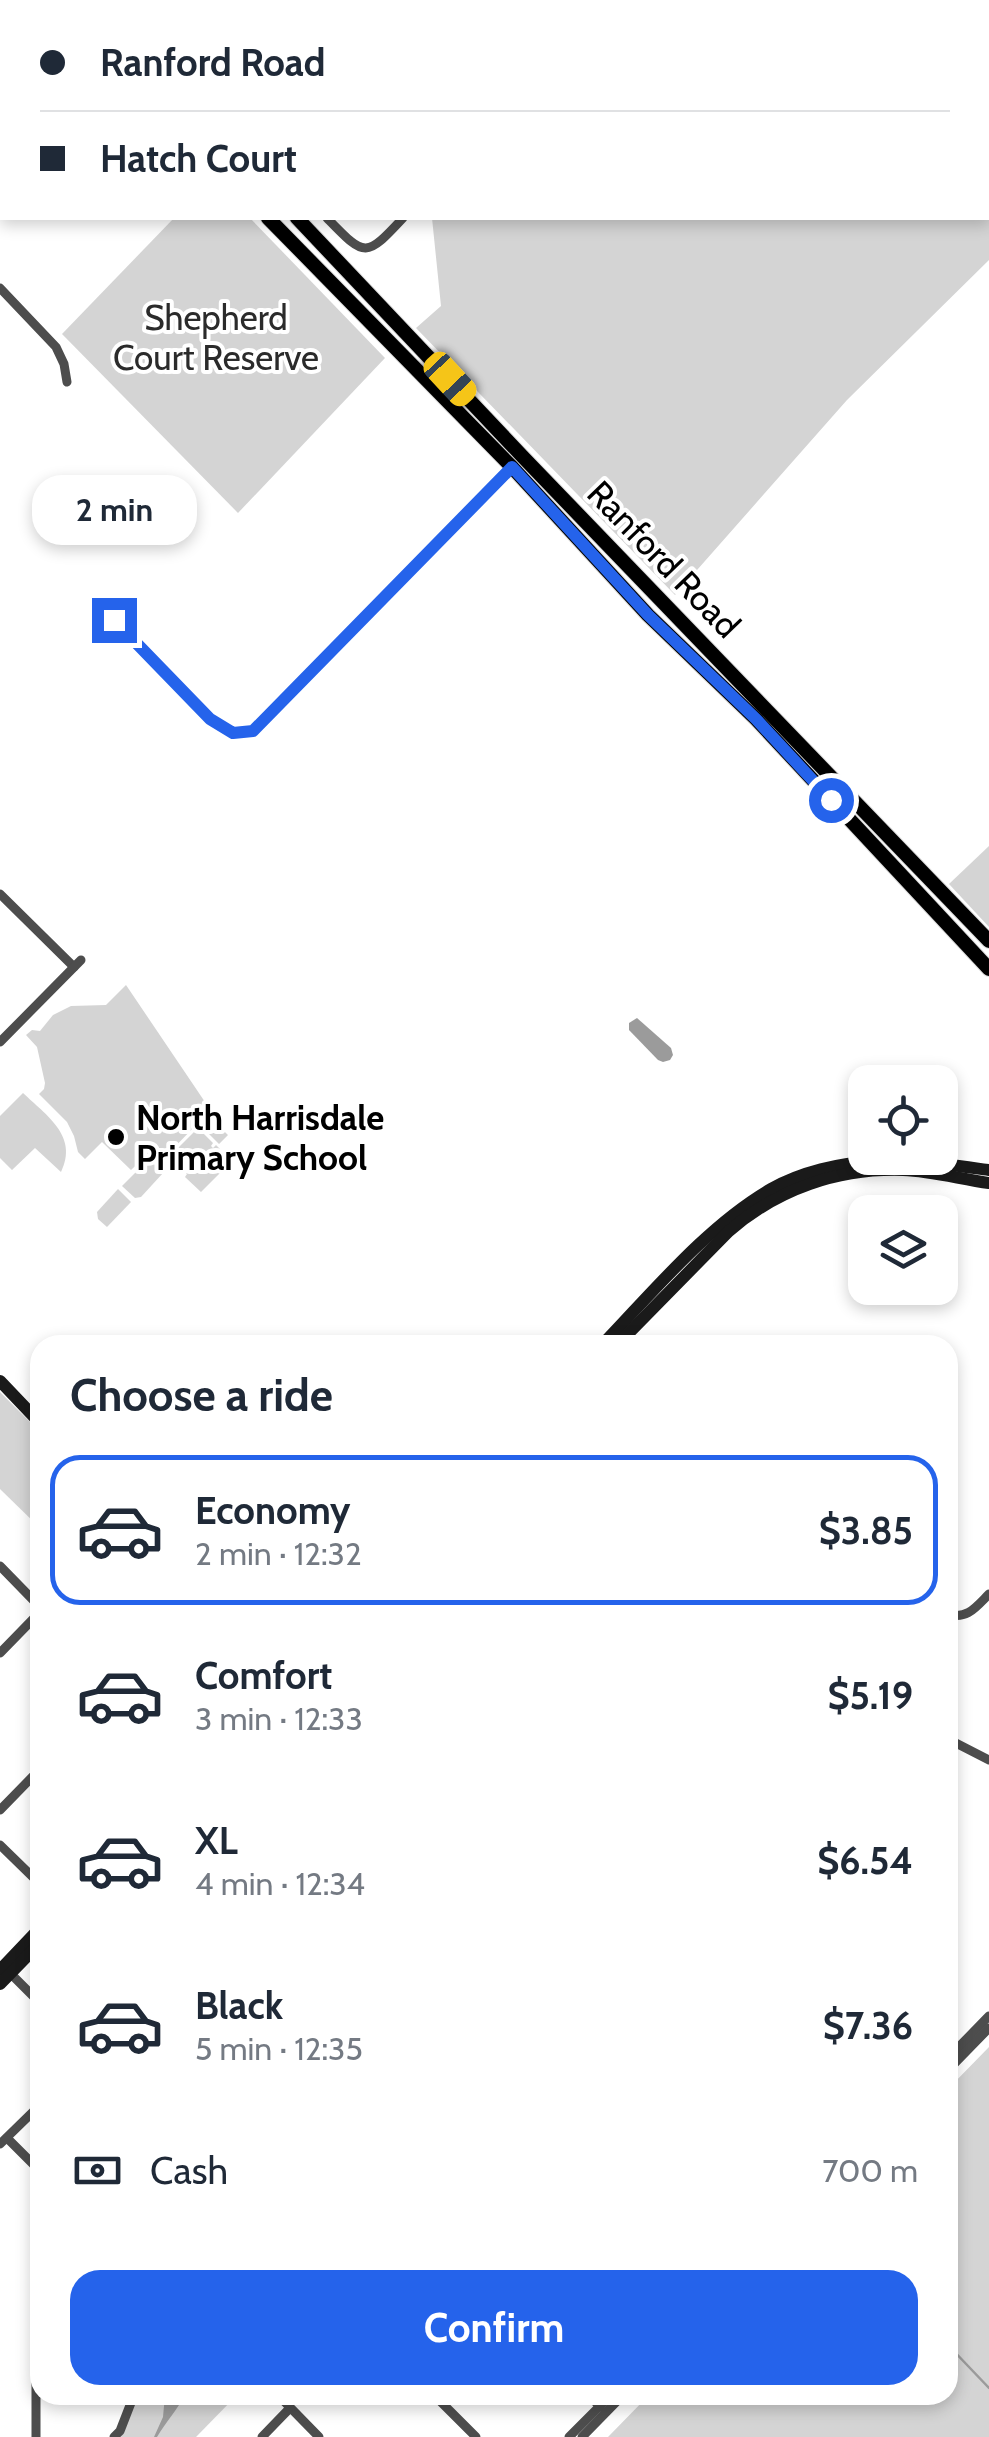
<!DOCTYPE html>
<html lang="en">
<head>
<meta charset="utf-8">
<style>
  :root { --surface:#fff; --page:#f6f6f7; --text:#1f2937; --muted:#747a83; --line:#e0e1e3; --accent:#2563eb }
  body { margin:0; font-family:Cabin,sans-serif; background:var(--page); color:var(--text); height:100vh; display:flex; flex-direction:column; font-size:38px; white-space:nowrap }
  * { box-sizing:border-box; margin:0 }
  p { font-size:32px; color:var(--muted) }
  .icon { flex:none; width:55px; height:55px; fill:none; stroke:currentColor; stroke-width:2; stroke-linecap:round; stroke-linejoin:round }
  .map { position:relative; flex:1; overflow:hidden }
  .drawer { position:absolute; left:30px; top:1335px; width:928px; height:1070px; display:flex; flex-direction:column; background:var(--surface); border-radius:30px; box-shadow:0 5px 15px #0003 }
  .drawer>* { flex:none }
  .hud { position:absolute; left:0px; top:0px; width:990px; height:220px; box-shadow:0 5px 15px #0003; display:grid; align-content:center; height:220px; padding:0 40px; background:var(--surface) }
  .controls { position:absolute; left:848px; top:1065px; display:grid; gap:20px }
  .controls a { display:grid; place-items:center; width:110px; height:110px; border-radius:20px; background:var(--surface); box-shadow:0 5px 15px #0003; font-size:50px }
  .end { position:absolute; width:45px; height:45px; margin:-22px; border:12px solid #2563eb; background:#fff; box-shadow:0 0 0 5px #fff }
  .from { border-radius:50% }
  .bubble { position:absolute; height:70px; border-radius:30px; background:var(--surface); box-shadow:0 5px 15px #0003; font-size:32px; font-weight:700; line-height:70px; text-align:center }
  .car { position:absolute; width:30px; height:60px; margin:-30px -15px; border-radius:12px; box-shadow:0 0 8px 2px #0007; background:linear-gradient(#f5c518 24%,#345 0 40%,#f5c518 0 76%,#345 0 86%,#f5c518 0) }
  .hud b { display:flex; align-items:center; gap:35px; height:95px; font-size:38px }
  .hud b+b { border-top:2px solid var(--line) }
  .hud i { width:25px; height:25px; background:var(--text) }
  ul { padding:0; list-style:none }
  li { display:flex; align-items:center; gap:30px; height:150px; margin:0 20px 15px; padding:0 20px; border:5px solid transparent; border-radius:30px }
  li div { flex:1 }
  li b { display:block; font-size:38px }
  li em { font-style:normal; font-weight:700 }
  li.on { border-color:var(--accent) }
  li>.icon { width:90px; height:90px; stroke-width:1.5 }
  h2 { padding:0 40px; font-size:45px; line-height:120px }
  .pay { display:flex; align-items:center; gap:25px; height:110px; padding:0 40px; font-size:38px }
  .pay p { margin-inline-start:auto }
  .primary-button { display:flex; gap:20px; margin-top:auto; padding:20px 40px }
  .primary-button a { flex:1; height:115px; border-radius:30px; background:var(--accent); color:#fff; font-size:40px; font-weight:700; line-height:115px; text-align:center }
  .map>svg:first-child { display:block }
  .green { fill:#d4d4d4 }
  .water { fill:#9b9b9b }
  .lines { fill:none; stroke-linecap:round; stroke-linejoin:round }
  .stream { stroke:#9b9b9b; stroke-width:2.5 }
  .primary-casing { stroke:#dbdbdb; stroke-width:16 }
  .street { stroke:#4d4d4d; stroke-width:9 }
  .secondary { stroke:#1a1a1a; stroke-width:12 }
  .primary { stroke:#000; stroke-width:14 }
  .route { stroke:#2563eb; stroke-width:12 }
  .poi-dot { fill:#000; stroke:#fff; stroke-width:4 }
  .labels { text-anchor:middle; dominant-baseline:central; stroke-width:8; stroke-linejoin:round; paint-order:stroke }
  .park-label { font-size:35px; fill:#2b2b2b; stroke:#fff }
  .street-label { font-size:35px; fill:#000; stroke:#fff }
  .poi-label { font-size:35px; font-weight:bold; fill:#000; stroke:#fff; text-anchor:start }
</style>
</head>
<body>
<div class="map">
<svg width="989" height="2437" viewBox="0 0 989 2437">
  <rect width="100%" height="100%" fill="#fff"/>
  <g class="green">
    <polygon points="547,0 989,0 989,260 847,400 675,595 416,328 441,306 432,218 988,218 988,2 545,2"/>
    <polygon points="174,218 250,218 385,358 238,513 62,334"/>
    <polygon points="989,846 989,927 949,884"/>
    <polygon points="126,985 205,1102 200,1108 228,1135 219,1144 198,1123 161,1161 158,1162 148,1154 131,1170 102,1142 85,1159 78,1152 74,1136 67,1122 39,1094 44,1089 45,1083 37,1047 26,1035 32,1030 40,1031 53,1015 71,1006 106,1005"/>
    <path d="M 23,1093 C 46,1115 79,1136 61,1172 L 35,1148 L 12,1170 L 0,1158 L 0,1116 Z"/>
    <polygon points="198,1128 213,1143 211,1146 213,1148 216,1145 232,1161 201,1192 185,1177 187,1174 185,1172 182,1174 167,1159"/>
    <polygon points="149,1159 163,1173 141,1197 135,1198 122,1186"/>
    <polygon points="118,1189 131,1202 107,1227 98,1219 97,1212"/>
    <polygon points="0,1392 40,1432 40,1528 0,1489"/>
    <polygon points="989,2047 989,2437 608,2437 649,2395 948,2395 948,2089"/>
    <polygon points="138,2395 237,2395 196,2437 121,2437"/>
  </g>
  <g class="water">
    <polygon points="637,1018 671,1048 673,1055 670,1060 663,1062 658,1060 629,1030 629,1023"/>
    <path d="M 165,2395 L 185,2395 C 177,2410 166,2422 157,2437 L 154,2437 L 163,2417 Z"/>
  </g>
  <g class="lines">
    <polyline class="stream" points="948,2345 989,2388"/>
    <g class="primary-casing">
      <g id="primary">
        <polyline points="62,0 64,2"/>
        <polyline points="88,0 90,2"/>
        <polyline points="268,218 512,467 648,615 756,719 989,969"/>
        <polyline points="297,218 523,457 989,941"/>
      </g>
    </g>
    <g class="street">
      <polyline points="246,0 249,2"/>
      <polyline points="397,0 399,2"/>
      <polyline points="237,2 240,0"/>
      <polyline points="475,2 476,0"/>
      <path d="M 327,218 C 365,257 365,259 403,218"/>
      <polyline points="0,288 56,347 64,364 67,382"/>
      <polyline points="114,620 210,719 233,733 253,731 514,466"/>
      <polyline points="0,894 74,967"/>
      <polyline points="0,1042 81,960"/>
      <polyline points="0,1566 40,1607"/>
      <path d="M 948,1614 C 967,1620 976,1607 989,1594"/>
      <polyline points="0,1653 40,1612"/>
      <polyline points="948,1739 989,1760"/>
      <polyline points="0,1810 40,1769"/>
      <polyline points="0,1845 40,1884"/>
      <polyline points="10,1973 40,2003"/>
      <polyline points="948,2058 989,2016"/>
      <polyline points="948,2070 989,2028"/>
      <polyline points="7,2138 40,2171"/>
      <polyline points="0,2144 40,2105"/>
      <polyline points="278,2395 319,2437"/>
      <polyline points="434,2395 476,2437"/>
      <polyline points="589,2395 600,2407"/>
      <polyline points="36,2437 36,2285 40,2262"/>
      <polyline points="114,2437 120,2431 134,2395"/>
      <polyline points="262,2437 290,2408"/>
      <polyline points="569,2437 611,2395"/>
      <polyline points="582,2437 623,2395"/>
    </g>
    <g class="secondary">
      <path d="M 602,1345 C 653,1292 707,1226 771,1189 C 801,1172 840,1163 874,1161 C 913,1159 951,1165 989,1170"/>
      <path d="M 617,1345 L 728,1232 C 777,1189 838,1168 903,1170 C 932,1171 960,1179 989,1183"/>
      <polyline points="0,1381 40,1423"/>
      <polyline points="0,1970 40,1928"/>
      <polyline points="0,1984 40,1943"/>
    </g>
    <use href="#primary" class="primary"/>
  </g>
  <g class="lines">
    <polyline class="route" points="114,620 210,719 233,733 253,731 512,467 648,615 756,719 831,800"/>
  </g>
  <circle class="poi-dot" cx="116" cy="1137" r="10"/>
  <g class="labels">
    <g class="park-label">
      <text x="216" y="317">Shepherd<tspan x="216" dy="40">Court Reserve</tspan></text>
    </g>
    <g class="street-label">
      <text transform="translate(664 559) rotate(46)">Ranford Road</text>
    </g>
    <g class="poi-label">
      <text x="136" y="1117">North Harrisdale<tspan x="136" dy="40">Primary School</tspan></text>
    </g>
  </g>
</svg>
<div class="controls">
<a><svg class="icon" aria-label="locate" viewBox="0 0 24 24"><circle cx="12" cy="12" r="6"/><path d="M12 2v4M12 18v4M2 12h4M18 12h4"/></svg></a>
<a><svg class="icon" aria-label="layers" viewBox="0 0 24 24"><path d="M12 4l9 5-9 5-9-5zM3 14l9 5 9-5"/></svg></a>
</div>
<i class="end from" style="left:831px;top:800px"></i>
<i class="end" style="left:114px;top:620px"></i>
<div class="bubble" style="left:32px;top:475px;width:165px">2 min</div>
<i class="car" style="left:450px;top:379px;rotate:137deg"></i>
<div class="hud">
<b><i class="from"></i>Ranford Road</b>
<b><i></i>Hatch Court</b>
</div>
<section class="drawer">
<h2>Choose a ride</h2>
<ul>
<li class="on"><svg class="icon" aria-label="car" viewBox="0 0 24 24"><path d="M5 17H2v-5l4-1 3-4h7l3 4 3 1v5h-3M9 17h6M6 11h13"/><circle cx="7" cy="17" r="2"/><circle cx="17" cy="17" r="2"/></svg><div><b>Economy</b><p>2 min · 12:32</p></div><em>$3.85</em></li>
<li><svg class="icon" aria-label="car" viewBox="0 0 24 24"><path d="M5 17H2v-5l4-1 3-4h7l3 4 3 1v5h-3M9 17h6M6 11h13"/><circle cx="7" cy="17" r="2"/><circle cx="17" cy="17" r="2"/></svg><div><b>Comfort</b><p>3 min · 12:33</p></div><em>$5.19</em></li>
<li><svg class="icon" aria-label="car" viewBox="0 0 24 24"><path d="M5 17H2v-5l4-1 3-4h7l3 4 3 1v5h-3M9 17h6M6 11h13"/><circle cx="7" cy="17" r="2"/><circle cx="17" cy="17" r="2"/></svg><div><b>XL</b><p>4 min · 12:34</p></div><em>$6.54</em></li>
<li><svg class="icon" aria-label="car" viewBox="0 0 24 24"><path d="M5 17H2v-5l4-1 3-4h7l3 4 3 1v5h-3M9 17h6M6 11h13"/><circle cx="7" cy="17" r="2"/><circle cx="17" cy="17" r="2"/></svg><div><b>Black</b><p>5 min · 12:35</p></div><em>$7.36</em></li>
</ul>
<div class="pay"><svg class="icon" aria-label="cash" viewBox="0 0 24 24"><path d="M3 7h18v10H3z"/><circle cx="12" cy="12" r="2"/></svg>Cash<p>700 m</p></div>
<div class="primary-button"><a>Confirm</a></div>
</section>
</div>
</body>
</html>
